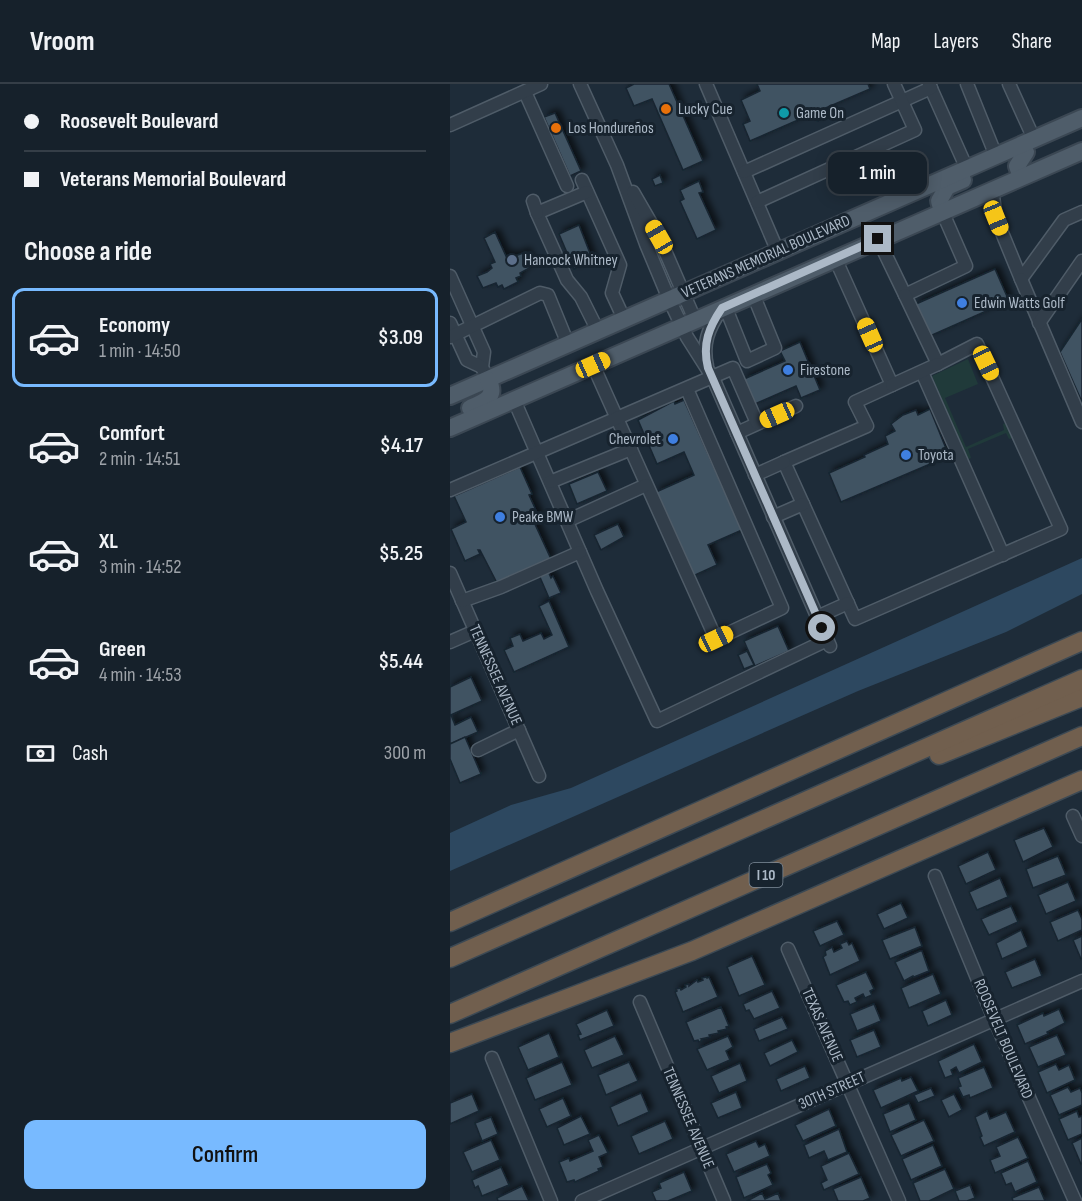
<!DOCTYPE html>
<html lang="en">
<head>
<meta charset="utf-8">
<style>
  :root { --surface:#16212b; --page:#1f2933; --text:#f1f3f6; --muted:#9ea3a9; --line:#353e47; --accent:#78baff }
  body { margin:0; font-family:"Sofia Sans Condensed",sans-serif; background:var(--page); color:var(--text); height:100vh; display:flex; flex-direction:column; font-size:22px; white-space:nowrap }
  * { box-sizing:border-box; margin:0 }
  p { font-size:20px; color:var(--muted) }
  .icon { flex:none; width:33px; height:33px; fill:none; stroke:currentColor; stroke-width:2; stroke-linecap:round; stroke-linejoin:round }
  .map { position:relative; flex:1; overflow:hidden }
  .side { display:flex; flex-direction:column; background:var(--surface); width:450px }
  .side>* { flex:none }
  .banner { display:grid; align-content:center; height:132px; padding:0 24px; background:var(--surface) }
  .end { position:absolute; width:27px; height:27px; margin:-14px; border:8px solid #acb9c7; background:#111; box-shadow:0 0 0 3px #111 }
  .from { border-radius:50% }
  .bubble { position:absolute; height:42px; border-radius:12px; background:var(--surface); box-shadow:0 3px 15px #0003,0 0 0 2px var(--line); font-size:20px; font-weight:600; line-height:42px; text-align:center }
  .car { position:absolute; width:18px; height:36px; margin:-18px -9px; border-radius:8px; box-shadow:0 0 4px 2px #0007; background:linear-gradient(#f5c518 24%,#345 0 40%,#f5c518 0 76%,#345 0 86%,#f5c518 0) }
  .banner b { display:flex; align-items:center; gap:21px; height:57px; font-size:22px }
  .banner b+b { border-top:2px solid var(--line) }
  .banner i { width:15px; height:15px; background:var(--text) }
  ul { padding:0; list-style:none }
  li { display:flex; align-items:center; gap:18px; height:99px; margin:0 12px 9px; padding:0 12px; border:3px solid transparent; border-radius:12px }
  li div { flex:1 }
  li b { display:block; font-size:22px }
  li em { font-style:normal; font-weight:600 }
  li.active { border-color:var(--accent) }
  li>.icon { width:54px; height:54px; stroke-width:1.5 }
  h2 { padding:0 24px; font-size:27px; line-height:72px }
  .pay { display:flex; align-items:center; gap:15px; height:66px; padding:0 24px; font-size:22px }
  .pay p { margin-inline-start:auto }
  .primary-button { display:flex; gap:12px; margin-top:auto; padding:12px 24px }
  .primary-button a { flex:1; height:69px; border-radius:12px; background:var(--accent); color:#111; font-size:24px; font-weight:600; line-height:69px; text-align:center }
  header { display:flex; align-items:center; gap:36px; box-sizing:border-box; height:84px; padding:0 30px; background:var(--surface); border-bottom:2px solid var(--line) }
  header strong { font-size:28px }
  nav { display:flex; gap:33px; margin-inline-start:auto; font-size:21px }
  main { display:flex; flex:1; min-height:0 }
  .map>svg:first-child { display:block }
  .green { fill:#203a3a }
  .water { fill:#2d4860 }
  .building { fill:#405262; stroke:#192530; stroke-width:1.5; filter:url(#shadow) }
  .lines { fill:none; stroke-linecap:round; stroke-linejoin:round }
  .minor-casing { stroke:#4f5c68; stroke-width:15 }
  .major-casing { stroke:#3b4753; stroke-width:20 }
  .highway-casing { stroke:#3c4954; stroke-width:21 }
  .minor { stroke:#323e4a; stroke-width:12 }
  .major { stroke:#4f5d6a; stroke-width:16 }
  .highway { stroke:#715f4e; stroke-width:18 }
  .route { stroke:#acb9c7; stroke-width:8 }
  .food-dot { fill:#e8710a; stroke:#17232e; stroke-width:2 }
  .culture-dot { fill:#0f9aa8; stroke:#17232e; stroke-width:2 }
  .service-dot { fill:#5c6f8a; stroke:#17232e; stroke-width:2 }
  .shop-dot { fill:#3f7fe0; stroke:#17232e; stroke-width:2 }
  .labels { text-anchor:middle; dominant-baseline:central; stroke-width:6; stroke-linejoin:round; paint-order:stroke }
  .shield { fill:#17232e; stroke:#7f8c99; stroke-width:1.5 }
  .shield-label { font-size:15px; font-weight:bold; fill:#acb9c7 }
  .poi-label { font-size:16px; fill:#acb9c7; stroke:#17232e; text-anchor:start }
  .street-label { font-size:16px; fill:#acb9c7; stroke:#17232e }
</style>
</head>
<body>
<header>
<strong>Vroom</strong>
<nav><a>Map</a><a>Layers</a><a>Share</a></nav>
</header>
<main>
<section class="side">
<div class="banner">
<b><i class="from"></i>Roosevelt Boulevard</b>
<b><i></i>Veterans Memorial Boulevard</b>
</div>
<h2>Choose a ride</h2>
<ul>
<li class="active"><svg class="icon" aria-label="car" viewBox="0 0 24 24"><path d="M5 17H2v-5l4-1 3-4h7l3 4 3 1v5h-3M9 17h6M6 11h13"/><circle cx="7" cy="17" r="2"/><circle cx="17" cy="17" r="2"/></svg><div><b>Economy</b><p>1 min · 14:50</p></div><em>$3.09</em></li>
<li><svg class="icon" aria-label="car" viewBox="0 0 24 24"><path d="M5 17H2v-5l4-1 3-4h7l3 4 3 1v5h-3M9 17h6M6 11h13"/><circle cx="7" cy="17" r="2"/><circle cx="17" cy="17" r="2"/></svg><div><b>Comfort</b><p>2 min · 14:51</p></div><em>$4.17</em></li>
<li><svg class="icon" aria-label="car" viewBox="0 0 24 24"><path d="M5 17H2v-5l4-1 3-4h7l3 4 3 1v5h-3M9 17h6M6 11h13"/><circle cx="7" cy="17" r="2"/><circle cx="17" cy="17" r="2"/></svg><div><b>XL</b><p>3 min · 14:52</p></div><em>$5.25</em></li>
<li><svg class="icon" aria-label="car" viewBox="0 0 24 24"><path d="M5 17H2v-5l4-1 3-4h7l3 4 3 1v5h-3M9 17h6M6 11h13"/><circle cx="7" cy="17" r="2"/><circle cx="17" cy="17" r="2"/></svg><div><b>Green</b><p>4 min · 14:53</p></div><em>$5.44</em></li>
</ul>
<div class="pay"><svg class="icon" aria-label="cash" viewBox="0 0 24 24"><path d="M3 7h18v10H3z"/><circle cx="12" cy="12" r="2"/></svg>Cash<p>300 m</p></div>
<div class="primary-button"><a>Confirm</a></div>
</section>
<div class="map">
<svg width="632" height="1117" viewBox="0 0 632 1117">
  <defs>
    <filter id="shadow"><feDropShadow dx="4" dy="-4" stdDeviation="3" flood-color="#0009"/></filter>
  </defs>
  <rect width="100%" height="100%" fill="#1e2c39"/>
  <polygon class="green" points="518,275 528,300 495,314 516,363 554,346 553,340 556,339 562,354 559,355 556,349 518,365 521,374 518,375 482,292"/>
  <polygon class="water" points="632,474 632,510 556,548 408,607 0,787 0,749 61,721 121,704"/>
  <g class="building">
    <polygon points="184,0 219,0 253,77 233,86 202,15 184,22 176,4"/>
    <polygon points="307,0 418,0 420,5 373,25 368,37 357,32 300,57 293,40 300,37 291,16 310,7"/>
    <polygon points="105,29 131,87 120,92 94,33"/>
    <polygon points="210,91 213,99 205,102 202,95"/>
    <polygon points="249,97 253,108 249,109 266,146 247,155 230,117 234,115 230,106"/>
    <polygon points="129,141 143,177 124,185 109,150"/>
    <polygon points="45,148 56,172 61,170 62,173 76,168 83,182 70,189 71,192 66,194 68,198 54,205 52,201 48,203 46,199 33,204 27,192 37,188 42,184 40,180 45,178 34,154"/>
    <polygon points="545,185 559,217 480,252 466,220"/>
    <polygon points="632,235 632,318 610,268"/>
    <polygon points="350,258 370,306 351,314 346,302 305,320 294,295 335,277 330,267"/>
    <polygon points="234,316 292,446 258,461 267,481 243,492 206,408 244,391 234,368 207,380 188,336 224,317 225,320"/>
    <polygon points="480,325 499,372 391,418 379,389 415,373 414,371 438,360 435,352 445,347 441,340 453,331 466,326 468,331"/>
    <polygon points="70,383 82,410 79,411 90,435 84,438 101,475 47,499 30,466 28,466 30,470 15,477 1,445 16,438 4,412"/>
    <polygon points="148,388 157,407 127,420 119,400"/>
    <polygon points="168,440 174,453 151,466 144,451"/>
    <polygon points="98,487 101,494 103,492 111,509 99,514 89,491"/>
    <polygon points="99,517 119,563 64,588 54,566 63,562 60,554 70,550 73,557 91,549 94,555 102,551 89,522"/>
    <polygon points="328,542 339,567 305,582 294,557"/>
    <polygon points="297,567 304,581 294,585 288,571"/>
    <polygon points="21,593 32,617 1,631 5,641 21,633 28,648 0,660 0,603"/>
    <polygon points="15,653 31,690 10,699 0,675 0,660"/>
    <polygon points="594,744 603,763 573,778 564,756"/>
    <polygon points="538,768 546,786 516,800 508,782"/>
    <polygon points="608,772 616,791 583,804 576,785"/>
    <polygon points="550,794 558,813 527,826 519,808"/>
    <polygon points="618,798 626,817 596,830 588,811"/>
    <polygon points="451,819 458,834 434,845 427,830"/>
    <polygon points="561,822 568,838 539,851 531,835"/>
    <polygon points="628,826 632,835 632,846 608,857 600,838"/>
    <polygon points="387,837 394,851 370,862 363,847"/>
    <polygon points="465,843 472,862 440,875 432,856"/>
    <polygon points="571,846 578,863 552,875 546,859"/>
    <polygon points="632,852 632,874 631,875 623,856"/>
    <polygon points="397,857 399,861 402,859 410,877 380,891 373,873 376,871 375,867 382,863 384,868 392,864 390,860"/>
    <polygon points="470,867 472,867 479,887 464,893 463,892 454,897 445,878"/>
    <polygon points="302,872 315,901 289,912 277,883"/>
    <polygon points="585,875 592,892 562,904 555,888"/>
    <polygon points="416,888 424,905 420,907 422,911 415,914 413,910 405,914 407,918 400,921 398,917 394,918 386,901"/>
    <polygon points="483,890 491,910 459,924 451,904"/>
    <polygon points="256,893 257,894 259,893 268,913 233,928 225,908 227,907 226,905 230,904 231,906 236,903 235,901 239,900 239,902 247,896 248,898 253,896 252,894"/>
    <polygon points="322,907 330,924 304,935 299,926 296,927 293,920"/>
    <polygon points="496,916 502,931 478,942 472,927"/>
    <polygon points="424,920 431,937 407,947 400,930"/>
    <polygon points="271,923 279,942 276,943 277,945 268,947 269,949 259,951 260,953 251,955 252,956 249,958 248,956 244,957 236,938"/>
    <polygon points="609,925 615,939 597,948 598,950 575,960 567,941 593,929 594,932"/>
    <polygon points="157,926 164,942 130,956 128,951 131,950 126,940"/>
    <polygon points="332,933 338,945 309,957 304,945"/>
    <polygon points="424,946 431,963 407,973 400,956"/>
    <polygon points="99,949 109,973 78,986 68,963"/>
    <polygon points="607,951 616,971 588,983 579,963"/>
    <polygon points="165,952 174,971 142,984 134,966"/>
    <polygon points="278,952 283,963 276,967 280,976 257,986 247,965"/>
    <polygon points="342,956 348,968 320,982 314,969"/>
    <polygon points="524,960 532,978 509,989 506,983 501,986 503,991 495,994 488,977"/>
    <polygon points="112,978 122,1001 85,1016 76,994"/>
    <polygon points="179,978 188,997 156,1011 148,991"/>
    <polygon points="290,979 297,997 269,1009 261,992"/>
    <polygon points="606,980 609,986 619,981 625,996 597,1009 588,988"/>
    <polygon points="355,982 360,994 331,1007 326,995"/>
    <polygon points="534,983 543,1004 520,1014 519,1011 513,1013 508,1003 511,1002 508,994"/>
    <polygon points="461,993 468,1007 431,1024 423,1006 451,994 452,997"/>
    <polygon points="618,1003 621,1008 630,1004 632,1009 632,1021 609,1031 600,1011"/>
    <polygon points="481,1004 485,1012 468,1019 464,1011"/>
    <polygon points="286,1008 292,1024 268,1034 261,1019"/>
    <polygon points="191,1009 199,1028 168,1042 160,1023"/>
    <polygon points="22,1010 29,1027 0,1040 0,1019"/>
    <polygon points="504,1010 512,1026 499,1033 491,1016"/>
    <polygon points="113,1014 121,1032 97,1043 89,1025"/>
    <polygon points="459,1019 466,1036 440,1048 433,1030"/>
    <polygon points="379,1025 386,1042 353,1057 345,1041"/>
    <polygon points="537,1027 540,1035 556,1028 565,1048 534,1062 530,1053 532,1052 525,1033"/>
    <polygon points="627,1027 629,1033 632,1032 632,1050 618,1056 609,1035"/>
    <polygon points="131,1032 140,1050 114,1061 107,1044"/>
    <polygon points="41,1033 48,1050 32,1057 25,1039"/>
    <polygon points="474,1036 484,1057 451,1072 441,1051"/>
    <polygon points="215,1037 223,1055 189,1070 181,1052"/>
    <polygon points="389,1045 397,1068 378,1076 374,1067 359,1074 354,1061"/>
    <polygon points="149,1051 158,1069 149,1073 153,1083 148,1085 149,1087 125,1098 124,1096 117,1098 109,1078 119,1074 120,1077 143,1067 138,1056"/>
    <polygon points="568,1053 578,1074 545,1089 540,1076 550,1072 546,1063"/>
    <polygon points="632,1054 632,1079 631,1080 622,1059"/>
    <polygon points="41,1056 50,1076 22,1088 13,1068"/>
    <polygon points="306,1057 309,1063 315,1060 320,1072 284,1088 276,1070"/>
    <polygon points="483,1061 492,1082 461,1096 452,1075"/>
    <polygon points="399,1069 409,1090 374,1106 371,1099 377,1096 371,1082"/>
    <polygon points="578,1077 587,1098 565,1108 561,1099 556,1101 551,1089"/>
    <polygon points="317,1080 321,1089 318,1091 323,1101 294,1114 286,1093"/>
    <polygon points="51,1083 59,1101 32,1112 28,1102 25,1104 22,1096"/>
    <polygon points="495,1085 504,1105 479,1117 470,1117 463,1099"/>
    <polygon points="234,1088 242,1107 218,1117 206,1117 202,1108 211,1104 209,1099"/>
    <polygon points="411,1093 420,1114 413,1117 388,1117 383,1105"/>
    <polygon points="520,1101 525,1114 517,1117 509,1117 505,1107"/>
    <polygon points="72,1102 79,1117 48,1117 47,1114"/>
    <polygon points="589,1103 595,1117 563,1117 562,1114"/>
    <polygon points="312,1109 315,1115 328,1109 331,1117 297,1117"/>
  </g>
  <g class="lines">
    <g class="minor-casing">
      <g id="minor">
        <polyline points="130,0 167,81 196,160 219,215 237,253 263,294 380,562"/>
        <polyline points="256,0 328,168"/>
        <polyline points="479,0 517,85"/>
        <polyline points="517,0 546,72"/>
        <polyline points="559,0 584,55"/>
        <polyline points="75,8 117,102"/>
        <polyline points="0,41 91,0"/>
        <polyline points="294,88 481,4"/>
        <polyline points="132,96 170,181 162,209 174,235"/>
        <polyline points="542,105 546,134 571,195 614,136 632,128"/>
        <polyline points="137,108 87,129 117,196 131,213 148,247"/>
        <polyline points="183,108 209,153 245,236"/>
        <polyline points="83,117 87,129"/>
        <polyline points="307,118 465,46 444,0"/>
        <polyline points="428,155 455,211 516,182 492,127"/>
        <polyline points="385,174 442,301 405,318 417,342 334,378 405,535 611,445 527,260 488,280 455,211"/>
        <polyline points="0,192 34,268 32,283 38,296"/>
        <polyline points="571,195 632,338"/>
        <polyline points="275,222 297,277 325,264 303,210"/>
        <polyline points="0,239 17,276 32,283"/>
        <polyline points="589,239 632,177"/>
        <polyline points="0,253 90,209 98,211 118,260"/>
        <polyline points="143,281 266,555 332,524 237,305"/>
        <path d="M 257,282 C 252,261 258,244 271,226"/>
        <polyline points="472,288 553,471"/>
        <polyline points="442,301 488,280"/>
        <polyline points="64,316 147,507 207,637 377,556"/>
        <polyline points="287,349 346,322"/>
        <polyline points="305,391 334,378"/>
        <polyline points="100,398 181,365"/>
        <polyline points="0,406 283,284 307,339"/>
        <polyline points="323,433 353,420"/>
        <polyline points="117,437 196,401"/>
        <polyline points="0,489 89,692"/>
        <polyline points="12,517 51,503 130,468"/>
        <polyline points="367,533 398,519"/>
        <polyline points="0,558 25,547"/>
        <polyline points="28,666 69,646"/>
        <polyline points="623,732 632,752"/>
        <polyline points="485,792 544,935 625,1117"/>
        <polyline points="338,865 449,1117"/>
        <polyline points="190,918 274,1117"/>
        <polyline points="42,974 101,1117"/>
        <polyline points="132,1117 632,897"/>
      </g>
    </g>
    <g class="major-casing">
      <g id="major">
        <polyline points="571,93 567,82 576,68"/>
        <polyline points="492,127 489,117 497,103 513,96"/>
        <polyline points="0,312 632,34"/>
        <path d="M 20,324 C 34,318 48,313 38,296"/>
        <polyline points="0,344 632,67"/>
      </g>
    </g>
    <g class="highway-casing">
      <g id="highway">
        <polyline points="489,671 632,613"/>
        <polyline points="0,838 632,557"/>
        <polyline points="0,874 632,595"/>
        <polyline points="0,930 632,652"/>
        <polyline points="0,959 242,867 632,696"/>
      </g>
    </g>
    <use href="#minor" class="minor"/>
    <use href="#major" class="major"/>
    <use href="#highway" class="highway"/>
  </g>
  <g class="lines">
    <path class="route" d="M 372,544 L 258,284 C 252,260 259,243 272,224 L 428,155"/>
  </g>
  <g class="food-dot">
    <circle cx="216" cy="25" r="6"/>
    <circle cx="106" cy="44" r="6"/>
  </g>
  <circle class="culture-dot" cx="334" cy="29" r="6"/>
  <circle class="service-dot" cx="62" cy="176" r="6"/>
  <g class="shop-dot">
    <circle cx="512" cy="219" r="6"/>
    <circle cx="338" cy="286" r="6"/>
    <circle cx="223" cy="355" r="6"/>
    <circle cx="456" cy="371" r="6"/>
    <circle cx="50" cy="433" r="6"/>
  </g>
  <g class="labels">
    <rect class="shield" x="299.5" y="779" width="33" height="24" rx="4.5"/>
    <g class="shield-label">
      <text x="316" y="791">I 10</text>
    </g>
    <g class="poi-label">
      <text x="228" y="25">Lucky Cue</text>
      <text x="346" y="29">Game On</text>
      <text x="118" y="44">Los Hondureños</text>
      <text x="74" y="176">Hancock Whitney</text>
      <text x="524" y="219">Edwin Watts Golf</text>
      <text x="350" y="286">Firestone</text>
      <text x="211" y="355" text-anchor="end">Chevrolet</text>
      <text x="468" y="371">Toyota</text>
      <text x="62" y="433">Peake BMW</text>
    </g>
    <g class="street-label">
      <text transform="translate(316 173) rotate(-24)">VETERANS MEMORIAL BOULEVARD</text>
      <text transform="translate(45 591) rotate(66)">TENNESSEE AVENUE</text>
      <text transform="translate(372 941) rotate(66)">TEXAS AVENUE</text>
      <text transform="translate(553 955) rotate(67)">ROOSEVELT BOULEVARD</text>
      <text transform="translate(382 1007) rotate(-24)">30TH STREET</text>
      <text transform="translate(238 1034) rotate(67)">TENNESSEE AVENUE</text>
    </g>
  </g>
</svg>
<i class="end from" style="left:372px;top:544px"></i>
<i class="end" style="left:428px;top:155px"></i>
<div class="bubble" style="left:378px;top:68px;width:99px">1 min</div>
<i class="car" style="left:546px;top:134px;rotate:158deg"></i>
<i class="car" style="left:209px;top:153px;rotate:330deg"></i>
<i class="car" style="left:420px;top:251px;rotate:336deg"></i>
<i class="car" style="left:536px;top:279px;rotate:155deg"></i>
<i class="car" style="left:143px;top:281px;rotate:66deg"></i>
<i class="car" style="left:327px;top:331px;rotate:246deg"></i>
<i class="car" style="left:266px;top:555px;rotate:65deg"></i>
</div>
</main>
</body>
</html>
